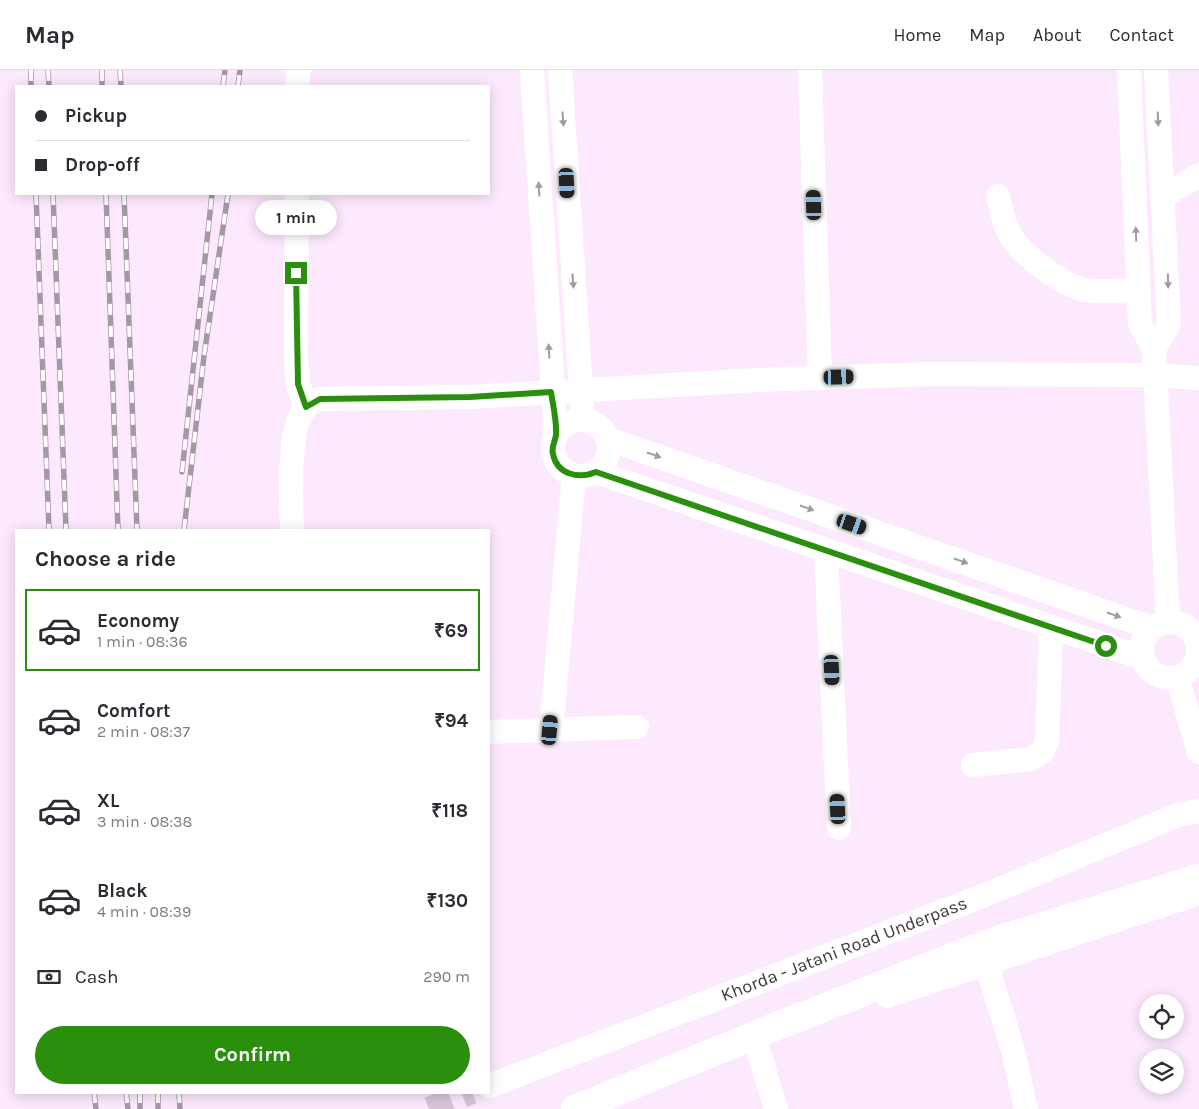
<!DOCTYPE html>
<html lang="en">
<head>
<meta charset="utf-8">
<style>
  :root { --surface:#fff; --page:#f2f2f3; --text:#2b2b33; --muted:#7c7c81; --line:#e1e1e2; --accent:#298f0c }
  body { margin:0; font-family:Karla,sans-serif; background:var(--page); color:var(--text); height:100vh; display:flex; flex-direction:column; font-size:19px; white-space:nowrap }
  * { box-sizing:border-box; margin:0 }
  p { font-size:16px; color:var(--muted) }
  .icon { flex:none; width:28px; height:28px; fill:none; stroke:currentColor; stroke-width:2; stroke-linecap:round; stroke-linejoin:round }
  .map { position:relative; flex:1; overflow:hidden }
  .side { position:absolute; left:15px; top:459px; width:475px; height:565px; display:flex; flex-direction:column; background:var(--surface); border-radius:0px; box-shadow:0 2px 12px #0003 }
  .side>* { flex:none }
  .guide { position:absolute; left:15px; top:15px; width:475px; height:110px; border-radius:0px; box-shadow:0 2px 12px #0003; display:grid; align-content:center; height:110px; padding:0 20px; background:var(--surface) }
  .fabs { position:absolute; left:1139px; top:924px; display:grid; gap:10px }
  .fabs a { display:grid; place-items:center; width:45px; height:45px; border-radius:50%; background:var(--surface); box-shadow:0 2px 12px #0003; font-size:25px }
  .end { position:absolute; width:22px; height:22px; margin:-11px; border:6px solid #298f0c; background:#fff; box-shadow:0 0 0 2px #fff }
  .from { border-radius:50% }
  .bubble { position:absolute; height:35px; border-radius:18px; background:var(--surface); box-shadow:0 2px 12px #0003; font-size:16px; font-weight:700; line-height:35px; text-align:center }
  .car { position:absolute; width:15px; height:30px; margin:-15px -8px; border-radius:6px; box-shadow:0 0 4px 1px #0007; background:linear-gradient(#222 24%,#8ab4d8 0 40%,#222 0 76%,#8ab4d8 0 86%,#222 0) }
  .guide b { display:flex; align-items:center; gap:18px; height:48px; font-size:19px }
  .guide b+b { border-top:1px solid var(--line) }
  .guide i { width:12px; height:12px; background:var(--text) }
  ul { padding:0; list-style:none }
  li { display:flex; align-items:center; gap:15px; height:82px; margin:0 10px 8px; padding:0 10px; border:2px solid transparent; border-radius:0px }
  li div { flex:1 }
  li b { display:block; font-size:19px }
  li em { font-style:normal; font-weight:700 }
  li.on { border-color:var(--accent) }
  li>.icon { width:45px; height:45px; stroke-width:1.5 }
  h2 { padding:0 20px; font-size:22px; line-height:60px }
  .pay { display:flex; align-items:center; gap:12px; height:55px; padding:0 20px; font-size:19px }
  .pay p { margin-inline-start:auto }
  .primary-button { display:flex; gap:10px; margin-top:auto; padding:10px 20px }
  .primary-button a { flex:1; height:58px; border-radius:30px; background:var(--accent); color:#fff; font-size:20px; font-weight:700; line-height:58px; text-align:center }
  header { display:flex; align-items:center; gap:30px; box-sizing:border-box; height:70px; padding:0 25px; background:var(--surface); border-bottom:1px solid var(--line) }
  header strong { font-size:24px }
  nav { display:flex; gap:28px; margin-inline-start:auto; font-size:18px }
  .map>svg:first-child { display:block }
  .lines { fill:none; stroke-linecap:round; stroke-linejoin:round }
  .minor-tunnel { stroke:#d8c6d8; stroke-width:24; stroke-dasharray:24 12; stroke-linecap:butt }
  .minor { stroke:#fff; stroke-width:24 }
  .major { stroke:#fff; stroke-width:28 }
  .rail-casing { stroke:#a697a7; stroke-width:5.5 }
  .rail { stroke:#fdfdfd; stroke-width:4; stroke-dasharray:11; stroke-linecap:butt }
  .oneway { fill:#a09ca0 }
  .route { stroke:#298f0c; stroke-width:6 }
  .labels { text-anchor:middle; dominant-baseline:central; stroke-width:4.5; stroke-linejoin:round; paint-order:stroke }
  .street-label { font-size:18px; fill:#423842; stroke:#fdfdfd }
</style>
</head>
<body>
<header>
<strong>Map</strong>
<nav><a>Home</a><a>Map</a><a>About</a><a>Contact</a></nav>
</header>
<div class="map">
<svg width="1199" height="1039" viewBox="0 0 1199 1039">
  <rect width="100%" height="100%" fill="#fde9fe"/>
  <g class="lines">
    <polyline class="minor-tunnel" points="429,1039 472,1022"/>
    <g class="minor">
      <polyline points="532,0 556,365"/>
      <polyline points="560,0 583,350"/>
      <polyline points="810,0 820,308"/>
      <polyline points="1129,0 1140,254 1154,279 1168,551"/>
      <polyline points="297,16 299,0"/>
      <polyline points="297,124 296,283 298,314 306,337"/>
      <path d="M 998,126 C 1001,137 1003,152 1009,163 C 1021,184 1061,215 1085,220 C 1102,223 1121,220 1139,220"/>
      <polyline points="1163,126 1199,105"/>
      <polyline points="1154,279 1169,254 1156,0"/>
      <circle cx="581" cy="378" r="28"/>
      <polyline points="608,369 1152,558"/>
      <polyline points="596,402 1143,588"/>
      <path d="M 292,460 C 291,434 287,353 307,336 C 310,333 316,331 320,329 L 470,327 L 758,310 L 931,304 L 1155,305 L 1199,308"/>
      <polyline points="826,480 839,758"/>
      <circle cx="1170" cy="580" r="28"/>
      <polyline points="1177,607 1199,682"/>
      <polyline points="551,660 574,405"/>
      <polyline points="489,662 637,657"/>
      <polyline points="973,695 1031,689 1042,682 1047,671 1051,557"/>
      <polyline points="986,893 1013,980 1026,1039"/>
      <polyline points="887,926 1199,823"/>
      <polyline points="756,973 776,1039"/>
      <polyline points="489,1016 980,827 1178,745 1199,741"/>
    </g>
    <polyline class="major" points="575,1039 777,956 991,872 1199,808"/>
    <g class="rail-casing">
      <g id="rail">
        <polyline points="31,0 31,16"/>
        <polyline points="48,0 49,16"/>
        <polyline points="102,0 102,16"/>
        <polyline points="120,0 121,16"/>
        <polyline points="223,16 225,0"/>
        <polyline points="238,16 240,0"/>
        <polyline points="36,124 49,460"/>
        <polyline points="53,124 66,460"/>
        <polyline points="106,124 118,460"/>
        <polyline points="124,124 137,460"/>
        <polyline points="182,402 212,124"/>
        <polyline points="184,460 204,286 228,124"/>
        <polyline points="94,1022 96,1039"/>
        <polyline points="126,1022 128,1039"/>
        <polyline points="140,1022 140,1039"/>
        <polyline points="158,1022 158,1039"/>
        <polyline points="179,1022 180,1039"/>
      </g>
    </g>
    <use href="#rail" class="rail"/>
  </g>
  <defs><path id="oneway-solid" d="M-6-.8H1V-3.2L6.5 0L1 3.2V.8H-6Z" transform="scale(1.25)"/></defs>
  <g class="oneway">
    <use href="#oneway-solid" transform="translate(563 49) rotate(86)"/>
    <use href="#oneway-solid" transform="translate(1158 49) rotate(88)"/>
    <use href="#oneway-solid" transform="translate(539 119) rotate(-93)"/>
    <use href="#oneway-solid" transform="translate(1136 164) rotate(-92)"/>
    <use href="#oneway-solid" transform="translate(573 211) rotate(86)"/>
    <use href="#oneway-solid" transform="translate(1168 211) rotate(89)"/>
    <use href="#oneway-solid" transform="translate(549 281) rotate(-93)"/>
    <use href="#oneway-solid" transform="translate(654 385) rotate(19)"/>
    <use href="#oneway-solid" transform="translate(807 438) rotate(19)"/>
    <use href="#oneway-solid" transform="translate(961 491) rotate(19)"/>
    <use href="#oneway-solid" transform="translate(1114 545) rotate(19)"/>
  </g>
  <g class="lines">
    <path class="route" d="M 296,203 L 298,314 L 306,337 L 320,329 L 470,327 L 551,322 C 553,335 557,352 556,365 C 555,372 551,377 553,384 C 557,405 579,409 596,402 L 1106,576"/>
  </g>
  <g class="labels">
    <g class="street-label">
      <text transform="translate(844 879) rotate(-21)">Khorda - Jatani Road Underpass</text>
    </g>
  </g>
</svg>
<div class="fabs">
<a><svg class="icon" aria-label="locate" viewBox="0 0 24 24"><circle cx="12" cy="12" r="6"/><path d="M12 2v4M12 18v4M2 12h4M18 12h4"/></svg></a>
<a><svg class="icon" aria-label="layers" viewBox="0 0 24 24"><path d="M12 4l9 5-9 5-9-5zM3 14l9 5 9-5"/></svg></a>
</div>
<i class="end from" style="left:1106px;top:576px"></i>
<i class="end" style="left:296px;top:203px"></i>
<div class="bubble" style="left:255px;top:130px;width:82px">1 min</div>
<i class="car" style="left:567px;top:113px;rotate:177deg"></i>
<i class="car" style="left:814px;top:135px;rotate:358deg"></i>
<i class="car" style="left:839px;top:307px;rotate:88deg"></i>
<i class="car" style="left:852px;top:454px;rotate:109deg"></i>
<i class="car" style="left:832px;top:600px;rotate:177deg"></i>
<i class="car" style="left:550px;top:660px;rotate:5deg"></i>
<i class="car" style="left:838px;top:739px;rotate:357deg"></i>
<div class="guide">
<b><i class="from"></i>Pickup</b>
<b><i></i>Drop-off</b>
</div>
<section class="side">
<h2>Choose a ride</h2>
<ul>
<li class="on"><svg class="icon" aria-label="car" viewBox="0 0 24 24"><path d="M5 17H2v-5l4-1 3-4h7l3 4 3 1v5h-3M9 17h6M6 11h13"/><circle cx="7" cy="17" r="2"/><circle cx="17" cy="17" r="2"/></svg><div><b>Economy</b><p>1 min · 08:36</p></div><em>₹69</em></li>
<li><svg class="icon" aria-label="car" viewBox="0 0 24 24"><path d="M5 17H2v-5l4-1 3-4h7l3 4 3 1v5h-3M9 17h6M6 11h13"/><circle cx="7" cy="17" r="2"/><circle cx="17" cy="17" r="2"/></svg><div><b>Comfort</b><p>2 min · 08:37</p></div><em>₹94</em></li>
<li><svg class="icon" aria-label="car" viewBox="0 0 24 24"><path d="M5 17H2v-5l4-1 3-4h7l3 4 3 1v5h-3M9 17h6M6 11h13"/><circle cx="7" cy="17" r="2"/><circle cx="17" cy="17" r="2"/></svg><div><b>XL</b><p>3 min · 08:38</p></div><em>₹118</em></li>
<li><svg class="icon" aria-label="car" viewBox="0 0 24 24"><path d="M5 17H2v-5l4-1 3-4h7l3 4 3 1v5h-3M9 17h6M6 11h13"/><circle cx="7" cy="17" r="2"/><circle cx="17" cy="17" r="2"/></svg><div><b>Black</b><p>4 min · 08:39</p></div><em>₹130</em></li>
</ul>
<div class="pay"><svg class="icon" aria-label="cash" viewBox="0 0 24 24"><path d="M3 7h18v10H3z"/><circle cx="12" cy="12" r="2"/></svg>Cash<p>290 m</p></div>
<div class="primary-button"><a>Confirm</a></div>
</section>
</div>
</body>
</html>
